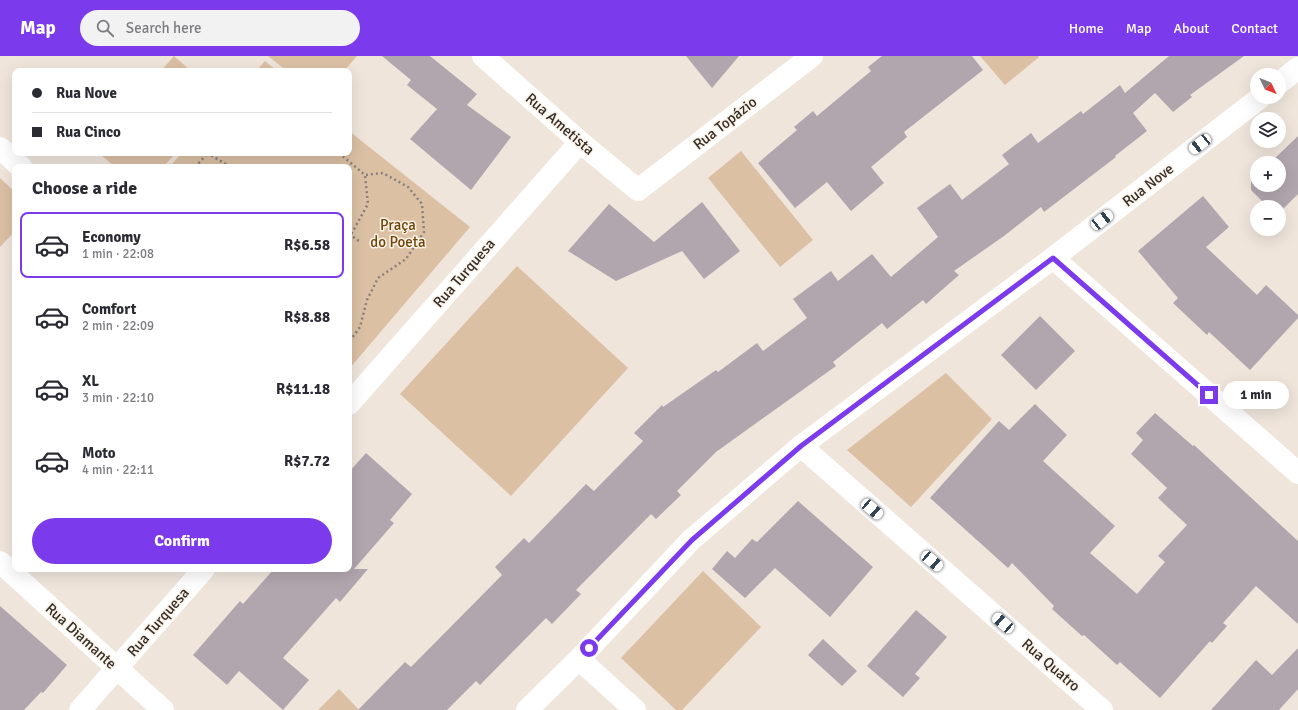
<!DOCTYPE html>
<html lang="en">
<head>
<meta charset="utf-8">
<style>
  :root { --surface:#fff; --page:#f2f2f3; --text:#2b2b33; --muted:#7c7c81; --line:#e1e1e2; --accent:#7c3aed }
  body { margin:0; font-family:Signika,sans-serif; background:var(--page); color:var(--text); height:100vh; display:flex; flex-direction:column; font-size:15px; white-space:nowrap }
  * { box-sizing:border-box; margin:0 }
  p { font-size:13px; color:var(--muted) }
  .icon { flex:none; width:22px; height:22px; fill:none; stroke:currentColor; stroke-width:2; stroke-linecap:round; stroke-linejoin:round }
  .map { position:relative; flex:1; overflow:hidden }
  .panel { position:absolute; left:12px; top:108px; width:340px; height:408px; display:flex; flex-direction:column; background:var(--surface); border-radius:8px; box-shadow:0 4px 16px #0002 }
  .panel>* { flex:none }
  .guide { position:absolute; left:12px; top:12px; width:340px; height:88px; border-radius:8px; box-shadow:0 4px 16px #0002; display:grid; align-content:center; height:88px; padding:0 20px; background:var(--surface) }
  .needle { width:26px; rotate:133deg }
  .fabs { position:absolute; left:1250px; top:12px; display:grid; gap:8px }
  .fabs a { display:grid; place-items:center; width:36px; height:36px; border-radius:50%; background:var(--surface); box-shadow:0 4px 16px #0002; font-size:20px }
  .end { position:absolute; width:18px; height:18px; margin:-9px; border:5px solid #7c3aed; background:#fff; box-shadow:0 0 0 2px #fff }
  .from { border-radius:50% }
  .bubble { position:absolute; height:28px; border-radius:14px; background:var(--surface); box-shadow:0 4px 16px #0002; font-size:13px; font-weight:700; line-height:28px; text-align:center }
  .car { position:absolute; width:12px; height:24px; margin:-12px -6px; border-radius:5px; box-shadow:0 0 3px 1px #0007; background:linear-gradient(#fff 24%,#345 0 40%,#fff 0 76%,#345 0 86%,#fff 0) }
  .guide b { display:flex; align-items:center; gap:14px; height:38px; font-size:15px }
  .guide b+b { border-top:1px solid var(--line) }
  .guide i { width:10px; height:10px; background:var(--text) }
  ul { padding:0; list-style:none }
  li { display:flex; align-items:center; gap:12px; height:66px; margin:0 8px 6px; padding:0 12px; border:2px solid transparent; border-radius:8px }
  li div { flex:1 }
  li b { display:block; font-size:15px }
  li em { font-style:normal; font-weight:700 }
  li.selected { border-color:var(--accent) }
  li>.icon { width:36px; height:36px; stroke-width:1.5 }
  h2 { padding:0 20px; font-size:18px; line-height:48px }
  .button { display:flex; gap:8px; margin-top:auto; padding:8px 20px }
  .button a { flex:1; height:46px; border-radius:24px; background:var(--accent); color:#fff; font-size:16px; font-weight:700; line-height:46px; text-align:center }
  header { display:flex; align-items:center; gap:24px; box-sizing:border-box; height:56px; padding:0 20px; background:var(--accent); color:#fff }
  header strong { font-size:19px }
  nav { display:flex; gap:22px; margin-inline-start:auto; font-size:14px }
  .search { width:280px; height:36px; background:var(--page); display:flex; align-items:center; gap:10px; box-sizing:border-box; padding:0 14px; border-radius:22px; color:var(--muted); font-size:15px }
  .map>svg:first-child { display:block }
  .green { fill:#dbc0a4 }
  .building { fill:#b2a6ae }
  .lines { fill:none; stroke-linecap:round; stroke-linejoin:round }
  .path { stroke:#88817a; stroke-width:2.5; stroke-dasharray:2 3; stroke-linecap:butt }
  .minor { stroke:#fff; stroke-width:22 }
  .route { stroke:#7c3aed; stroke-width:5 }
  .labels { text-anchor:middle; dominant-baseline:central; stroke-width:3; stroke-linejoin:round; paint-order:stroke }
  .street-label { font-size:15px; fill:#312d29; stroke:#fcf2e8 }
  .park-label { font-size:15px; fill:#6e4407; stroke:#fcf2e8 }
</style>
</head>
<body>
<header>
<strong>Map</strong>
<div class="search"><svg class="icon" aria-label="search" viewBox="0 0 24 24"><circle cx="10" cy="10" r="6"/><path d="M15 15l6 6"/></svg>Search here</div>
<nav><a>Home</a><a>Map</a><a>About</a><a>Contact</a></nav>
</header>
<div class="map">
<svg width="1298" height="654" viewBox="0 0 1298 654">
  <rect width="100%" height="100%" fill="#efe5db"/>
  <g class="green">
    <polygon points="174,0 191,15 161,15"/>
    <polygon points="268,0 357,0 344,15 287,15"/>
    <polygon points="980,0 1038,0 1039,1 1005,29"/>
    <polygon points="265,5 277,15 256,15"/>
    <polygon points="349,75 470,171 349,313 349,111 169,111 182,97 349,97"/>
    <polygon points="741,95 813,184 780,211 708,122"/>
    <polygon points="99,97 176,97 163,111 115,111"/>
    <polygon points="0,122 15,136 15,175 0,191"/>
    <polygon points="517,210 628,312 511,440 400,338"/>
    <polygon points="946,317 992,363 911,451 847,394"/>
    <polygon points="703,515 761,571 682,654 676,654 621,602"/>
    <polygon points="339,633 359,654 318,654"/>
  </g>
  <g class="building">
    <polygon points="382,0 430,0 477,38 467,49 511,81 471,134 410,83 437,53 407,29 411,24"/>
    <polygon points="686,0 739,0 712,32"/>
    <polygon points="882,0 972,0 983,14 904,76 907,81 871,111 884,127 851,155 827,126 795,152 758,107 797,74 794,71 813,55 817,60 871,15 868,11"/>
    <polygon points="1169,0 1244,0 1190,39 1192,41 1173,56 1155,37 1133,57 1147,75 1115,100 1116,101 1044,156 1041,151 1004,180 954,215 959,219 926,248 923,244 887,273 882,267 833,306 836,310 716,396 677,435 681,439 656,463 651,458 576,534 581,538 552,568 546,562 480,629 476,625 447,654 358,654 405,606 411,611 502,519 495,511 524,482 529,487 586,428 594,435 643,385 634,377 662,349 663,351 716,314 718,316 757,287 763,295 807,262 793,243 831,215 838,225 872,198 891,221 938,181 917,152 950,128 962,144 1009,108 1002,99 1031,77 1038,87 1081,55 1083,58 1120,29 1125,37"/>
    <polygon points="1298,80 1298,138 1279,157 1279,151 1268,151 1251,134 1251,126 1257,120 1257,129 1279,129 1279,107 1270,107"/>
    <polygon points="1203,140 1229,171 1206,191 1257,239 1266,229 1298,259 1298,262 1250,314 1209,276 1207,279 1173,247 1178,242 1138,195"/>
    <polygon points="702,146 740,195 704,223 682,195 616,225 568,195 609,148 654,186"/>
    <polygon points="1040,260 1075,295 1036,334 1001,299"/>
    <polygon points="1035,348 1067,379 1043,405 1115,470 1090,497 1137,538 1165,506 1158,500 1187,469 1158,442 1167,432 1131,398 1143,384 1136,377 1155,357 1193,390 1194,389 1298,485 1298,568 1256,530 1223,567 1227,570 1212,587 1210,585 1160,642 1120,606 1117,609 1084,579 1082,580 1052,553 1054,550 1012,507 1008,512 930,442 999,365 1009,374"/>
    <polygon points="366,397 412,438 390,464 394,467 354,513 368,513 340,546 336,542 283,602 309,624 283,654 239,615 227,629 193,599 240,545 243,548 274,513 349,513 349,416"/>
    <polygon points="798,445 873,511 830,561 775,512 745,542 712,513 727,495 735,502 752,483 757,486"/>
    <polygon points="0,550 67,609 43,637 41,636 24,654 0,654"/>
    <polygon points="916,554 947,581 915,618 920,622 903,641 867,610"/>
    <polygon points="823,583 857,615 842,630 808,599"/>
    <polygon points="1298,592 1298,633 1279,654 1211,654 1256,604 1272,619"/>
  </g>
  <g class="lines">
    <g class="path">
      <polyline points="207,97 231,111"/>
      <polyline points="339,97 365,119 383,117 408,131 422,148 424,176 406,203 378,222 367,244 360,271 349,286"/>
      <polyline points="195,111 208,97"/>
      <polyline points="349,178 359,185"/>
      <polyline points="349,182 368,148 365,119"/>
    </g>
    <g class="minor">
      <polyline points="483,0 580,86 638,134 812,0"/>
      <polyline points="1279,27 1298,12"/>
      <polyline points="0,92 21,111"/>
      <polyline points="1053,202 1298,417"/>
      <polyline points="349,348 580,86"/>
      <polyline points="801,390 1102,654"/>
      <polyline points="0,506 163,654"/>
      <polyline points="579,603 635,654"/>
      <polyline points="80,654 204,513"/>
      <polyline points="527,654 579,603 691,484 801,390 1053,202 1261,41"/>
    </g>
  </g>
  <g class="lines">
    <polyline class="route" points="589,592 692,484 801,390 1053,202 1209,339"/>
  </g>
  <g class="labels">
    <g class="street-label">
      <text transform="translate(725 67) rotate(-38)">Rua Topázio</text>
      <text transform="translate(560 68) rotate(41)">Rua Ametista</text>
      <text transform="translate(1148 129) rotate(-38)">Rua Nove</text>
      <text transform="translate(464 217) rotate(-49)">Rua Turquesa</text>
      <text transform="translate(158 566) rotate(-49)">Rua Turquesa</text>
      <text transform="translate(81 580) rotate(42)">Rua Diamante</text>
      <text transform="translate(1051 609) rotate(41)">Rua Quatro</text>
    </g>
    <g class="park-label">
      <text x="398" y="169">Praça<tspan x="398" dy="17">do Poeta</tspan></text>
    </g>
  </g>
</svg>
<div class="fabs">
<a><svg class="needle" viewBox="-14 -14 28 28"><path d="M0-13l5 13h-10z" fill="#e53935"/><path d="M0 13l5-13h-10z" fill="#7c7c81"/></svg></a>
<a><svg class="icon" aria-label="layers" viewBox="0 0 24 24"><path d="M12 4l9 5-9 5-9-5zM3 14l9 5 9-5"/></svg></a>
<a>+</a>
<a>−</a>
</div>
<i class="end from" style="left:589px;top:592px"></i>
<i class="end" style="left:1209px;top:339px"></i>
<div class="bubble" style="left:1223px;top:325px;width:66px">1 min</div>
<i class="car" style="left:1200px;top:88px;rotate:232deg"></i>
<i class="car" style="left:1102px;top:164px;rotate:52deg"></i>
<i class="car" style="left:872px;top:453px;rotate:131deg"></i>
<i class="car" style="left:932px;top:505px;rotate:131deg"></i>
<i class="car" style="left:1003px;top:567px;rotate:311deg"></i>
<div class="guide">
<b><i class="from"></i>Rua Nove</b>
<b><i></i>Rua Cinco</b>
</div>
<section class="panel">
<h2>Choose a ride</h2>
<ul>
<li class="selected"><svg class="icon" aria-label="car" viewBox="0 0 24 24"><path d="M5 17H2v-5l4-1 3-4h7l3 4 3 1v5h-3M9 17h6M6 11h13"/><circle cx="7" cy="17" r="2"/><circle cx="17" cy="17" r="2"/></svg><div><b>Economy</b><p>1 min · 22:08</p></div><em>R$6.58</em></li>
<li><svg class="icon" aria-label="car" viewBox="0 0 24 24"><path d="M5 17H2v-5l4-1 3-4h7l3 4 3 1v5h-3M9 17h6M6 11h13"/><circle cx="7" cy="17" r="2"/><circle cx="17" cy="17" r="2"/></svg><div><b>Comfort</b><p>2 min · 22:09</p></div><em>R$8.88</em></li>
<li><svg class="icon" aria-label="car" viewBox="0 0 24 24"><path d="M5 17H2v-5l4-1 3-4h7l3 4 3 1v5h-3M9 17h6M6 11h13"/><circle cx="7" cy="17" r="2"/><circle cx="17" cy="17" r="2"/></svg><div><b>XL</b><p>3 min · 22:10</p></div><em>R$11.18</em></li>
<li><svg class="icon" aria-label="car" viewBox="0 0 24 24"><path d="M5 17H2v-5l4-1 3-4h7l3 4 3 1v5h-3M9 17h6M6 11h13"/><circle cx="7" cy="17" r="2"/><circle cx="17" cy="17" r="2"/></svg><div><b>Moto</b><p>4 min · 22:11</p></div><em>R$7.72</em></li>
</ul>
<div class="button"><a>Confirm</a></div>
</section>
</div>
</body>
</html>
